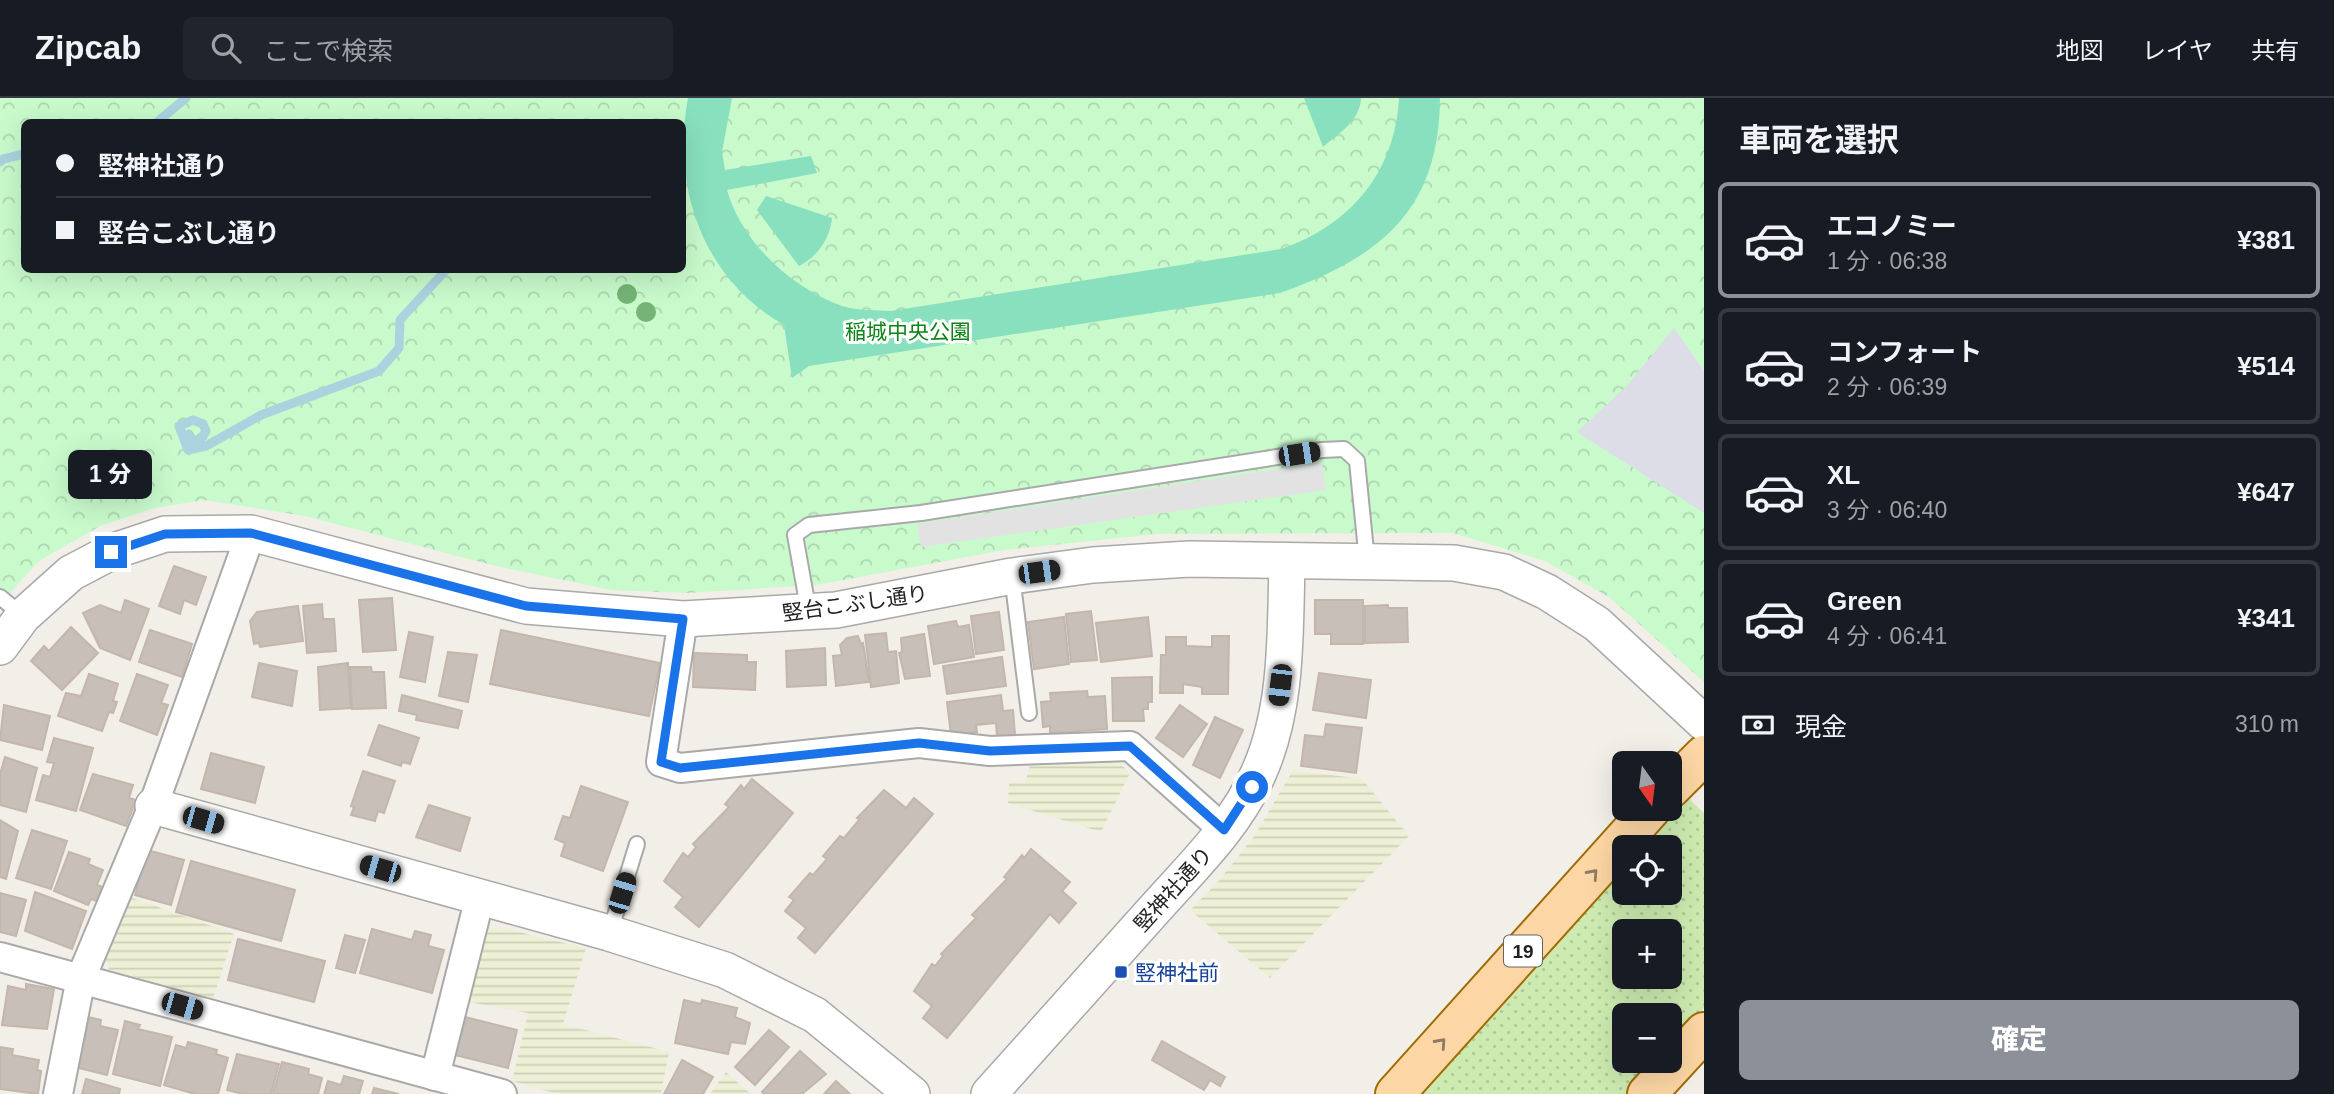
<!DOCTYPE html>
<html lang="ja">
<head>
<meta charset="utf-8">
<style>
  :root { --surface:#171b24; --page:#20242c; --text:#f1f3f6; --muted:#9ea1a6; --line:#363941; --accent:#8c9099 }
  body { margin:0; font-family:Arial,"Noto Sans JP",sans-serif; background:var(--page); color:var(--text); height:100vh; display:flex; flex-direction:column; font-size:26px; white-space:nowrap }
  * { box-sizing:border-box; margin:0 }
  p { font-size:23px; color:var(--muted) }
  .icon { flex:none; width:38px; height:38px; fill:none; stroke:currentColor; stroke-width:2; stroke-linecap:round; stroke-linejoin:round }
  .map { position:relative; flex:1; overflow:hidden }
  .details { display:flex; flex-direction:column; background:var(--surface); width:630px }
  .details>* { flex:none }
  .banner { position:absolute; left:21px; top:21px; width:665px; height:154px; border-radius:10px; box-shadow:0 7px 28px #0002; display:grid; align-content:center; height:154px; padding:0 35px; background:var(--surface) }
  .needle { width:46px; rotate:166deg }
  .buttons { position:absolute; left:1612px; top:653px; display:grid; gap:14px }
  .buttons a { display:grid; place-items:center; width:70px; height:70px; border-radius:10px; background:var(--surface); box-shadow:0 7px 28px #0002; font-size:35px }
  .end { position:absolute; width:32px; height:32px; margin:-16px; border:9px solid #1a73e8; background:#fff; box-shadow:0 0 0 4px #fff }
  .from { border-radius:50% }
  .bubble { position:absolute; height:49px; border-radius:10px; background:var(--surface); box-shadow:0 7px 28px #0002; font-size:23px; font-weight:800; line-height:49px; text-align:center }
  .car { position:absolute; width:21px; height:42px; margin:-21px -10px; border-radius:9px; box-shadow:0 0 5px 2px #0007; background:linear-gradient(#222 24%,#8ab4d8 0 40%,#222 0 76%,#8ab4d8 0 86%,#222 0) }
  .banner b { display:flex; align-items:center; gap:24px; height:66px; font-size:26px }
  .banner b+b { border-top:2px solid var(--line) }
  .banner i { width:18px; height:18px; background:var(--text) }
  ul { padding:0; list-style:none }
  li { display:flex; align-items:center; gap:21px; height:116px; margin:0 14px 10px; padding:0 21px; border:4px solid var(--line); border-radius:10px }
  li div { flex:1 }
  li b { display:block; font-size:26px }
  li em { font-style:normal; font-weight:800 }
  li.selected { border-color:var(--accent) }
  li>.icon { width:63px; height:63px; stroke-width:1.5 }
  h2 { padding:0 35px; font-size:32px; line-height:84px }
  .pay { display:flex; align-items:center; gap:18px; height:77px; padding:0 35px; font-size:26px }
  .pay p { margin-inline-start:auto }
  .action { display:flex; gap:14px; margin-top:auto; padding:14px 35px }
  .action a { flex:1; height:80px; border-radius:10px; background:var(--accent); color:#fff; font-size:28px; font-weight:800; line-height:80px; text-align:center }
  header { display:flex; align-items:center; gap:42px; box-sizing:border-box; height:98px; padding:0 35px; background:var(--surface); border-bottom:2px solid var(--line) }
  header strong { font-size:33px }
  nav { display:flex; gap:38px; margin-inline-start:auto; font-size:24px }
  .search { width:490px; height:63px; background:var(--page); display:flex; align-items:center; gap:18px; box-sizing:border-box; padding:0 24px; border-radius:10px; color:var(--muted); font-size:26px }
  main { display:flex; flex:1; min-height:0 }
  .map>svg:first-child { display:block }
  .farmland { fill:url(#farmland-rules) }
  .grass { fill:url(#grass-dots); fill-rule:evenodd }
  .park { fill:url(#park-crowns); fill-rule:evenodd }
  .pitch { fill:#88e0be }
  .parking { fill:#e2e2e2 }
  .plaza { fill:#dddde8 }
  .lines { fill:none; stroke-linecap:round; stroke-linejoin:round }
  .stream { stroke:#aad3df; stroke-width:9 }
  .building { fill:#c7bfb8; stroke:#c4b6ab; stroke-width:2 }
  .service-casing { stroke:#a9a9a9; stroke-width:18 }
  .minor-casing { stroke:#a9a9a9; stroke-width:32 }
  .tertiary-casing { stroke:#a9a9a9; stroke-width:38 }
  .primary-casing { stroke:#a06b00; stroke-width:42 }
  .service { stroke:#fff; stroke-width:14 }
  .minor { stroke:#fff; stroke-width:28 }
  .tertiary { stroke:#fff; stroke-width:35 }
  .primary { stroke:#fcd6a4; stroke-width:38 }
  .tree { fill:#74b475 }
  .oneway { stroke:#8f7c63 }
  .route { stroke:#1a73e8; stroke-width:9 }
  .transit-dot { fill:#1a4fb4; stroke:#fff; stroke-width:2.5 }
  .labels { text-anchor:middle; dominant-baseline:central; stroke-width:6; stroke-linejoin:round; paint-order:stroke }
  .shield { fill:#fff; stroke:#646464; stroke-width:2 }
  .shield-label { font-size:19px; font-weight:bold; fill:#222 }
  .park-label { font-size:21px; fill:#0c8416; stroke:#fff }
  .street-label { font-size:21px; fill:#222; stroke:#fff }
  .transit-label { font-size:21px; fill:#164399; stroke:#fff; text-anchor:start }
</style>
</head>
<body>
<header>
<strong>Zipcab</strong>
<div class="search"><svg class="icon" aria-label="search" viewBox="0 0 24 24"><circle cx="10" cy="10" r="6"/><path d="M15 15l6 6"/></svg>ここで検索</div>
<nav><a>地図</a><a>レイヤ</a><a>共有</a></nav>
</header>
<main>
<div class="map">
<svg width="1704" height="996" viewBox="0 0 1704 996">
  <defs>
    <pattern id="farmland-rules" width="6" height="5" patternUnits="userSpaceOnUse" patternTransform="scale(1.75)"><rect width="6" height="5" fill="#eef0d5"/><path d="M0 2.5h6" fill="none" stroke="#ccceb7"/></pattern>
    <pattern id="grass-dots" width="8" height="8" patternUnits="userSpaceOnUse" patternTransform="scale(1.75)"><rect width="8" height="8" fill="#cdebb0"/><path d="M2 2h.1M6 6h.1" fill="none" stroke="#b0c997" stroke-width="1.8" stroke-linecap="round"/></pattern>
    <pattern id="park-crowns" width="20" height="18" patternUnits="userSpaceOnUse" patternTransform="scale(1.75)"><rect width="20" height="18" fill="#c8facc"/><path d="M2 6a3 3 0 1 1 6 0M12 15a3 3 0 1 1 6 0" fill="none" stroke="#acd6af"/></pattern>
  </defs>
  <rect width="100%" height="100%" fill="#f2efe9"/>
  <g class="farmland">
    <polygon points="1117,663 1130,675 1101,734 1008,705 1009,685 1025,685 1031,664"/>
    <polygon points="1293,672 1362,681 1409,738 1270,880 1190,812 1217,785 1255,737"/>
    <polygon points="130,799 234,836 213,900 109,872 106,861"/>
    <polygon points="498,829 586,850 563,926 669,954 661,996 558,996 512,983 528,915 469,904 483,833"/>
    <polygon points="726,974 751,996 710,996"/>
  </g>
  <path class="grass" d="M 1688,700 L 1704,715 L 1704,910 L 1670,948 L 1670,917 L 1624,917 L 1624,962 L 1656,963 L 1626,996 L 1419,996 L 1624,770 L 1624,794 L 1670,794 L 1670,749 L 1643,749 ZM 1624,833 L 1670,833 L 1670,878 L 1624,878 Z"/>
  <path class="park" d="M 0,0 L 1704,0 L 1704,584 L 1609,499 L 1545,463 L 1453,435 L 1157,436 L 1004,452 L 817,487 L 686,495 L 611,492 L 496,468 L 305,418 L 204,402 L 155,410 L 100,428 L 39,463 L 0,506 ZM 24,24 L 682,24 L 682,172 L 24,172 Z"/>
  <g class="pitch">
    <path d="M 688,0 L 732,0 L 722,54 L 725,72 L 811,58 L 817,75 L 727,92 C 742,145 792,190 842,208 C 857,213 876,212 891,213 L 1281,151 C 1351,127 1395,74 1399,0 L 1440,0 C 1439,114 1380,159 1280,195 L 809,268 L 792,280 L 784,227 C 703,181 671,89 688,0 Z"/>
    <path d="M 1304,0 L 1361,0 C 1360,23 1339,35 1323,49 Z"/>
    <path d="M 766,98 L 832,120 C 830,141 817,159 799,168 L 757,112 Z"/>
  </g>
  <polygon class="parking" points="1322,364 1326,392 921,449 917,426"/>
  <polygon class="plaza" points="1674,230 1704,273 1704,415 1577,334 1627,288"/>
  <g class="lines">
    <g class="stream">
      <polyline points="157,24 186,0"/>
      <polyline points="0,64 3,61 24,56"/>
      <polyline points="189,336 193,343 201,341 206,333 203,326 193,322 179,328 188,352 206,348 261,317 379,273 399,250 400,222 446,172"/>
    </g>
  </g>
  <g class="building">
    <polygon points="174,468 206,479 196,507 184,502 180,516 159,508"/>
    <polygon points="392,500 396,552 363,554 359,502"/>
    <polygon points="125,502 149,511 130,562 100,550 83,515 100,507 121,515"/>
    <polygon points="1315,502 1363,502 1363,546 1331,546 1331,536 1315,536"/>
    <polygon points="322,506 323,521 334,521 336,553 307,555 303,508"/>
    <polygon points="1388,507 1388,510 1407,510 1408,544 1365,545 1365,508"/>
    <polygon points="298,508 303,543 260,549 259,545 254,546 250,523 257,514"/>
    <polygon points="1091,513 1097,562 1071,564 1066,516"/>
    <polygon points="999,514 1004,552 976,556 971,518"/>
    <polygon points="1064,519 1069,566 1034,571 1028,524"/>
    <polygon points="1148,519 1152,558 1101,564 1096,525"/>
    <polygon points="956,523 958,529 969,527 974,559 934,566 928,528"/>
    <polygon points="71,529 98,555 62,592 31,563 44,548 49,553"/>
    <polygon points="150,532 192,546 182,579 139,564"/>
    <polygon points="501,532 660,565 649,618 490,586"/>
    <polygon points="409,534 433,539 425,584 400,579"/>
    <polygon points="886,535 888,554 896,553 899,585 871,589 865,537"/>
    <polygon points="924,536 930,578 905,581 899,555 902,554 901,540"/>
    <polygon points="858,538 861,546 863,545 869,584 836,588 833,558 842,557 840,547 847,540"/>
    <polygon points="1212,538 1229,538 1228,596 1202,596 1202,589 1183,586 1183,595 1160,595 1161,557 1166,557 1166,539 1186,539 1186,548 1212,549"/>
    <polygon points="825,550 826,587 787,589 786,553"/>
    <polygon points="448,554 477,557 468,604 439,598"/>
    <polygon points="694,555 747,557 747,564 756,564 755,592 693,589"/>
    <polygon points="1002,559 1006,588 947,596 943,568"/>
    <polygon points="259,565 297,573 292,608 252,599"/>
    <polygon points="348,565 351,610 320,612 318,569"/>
    <polygon points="350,569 371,569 372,574 384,574 386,610 352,611"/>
    <polygon points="1319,575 1371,582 1366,620 1313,612"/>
    <polygon points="89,576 118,586 113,603 117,604 113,615 109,614 102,633 58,618 66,595 81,598"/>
    <polygon points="137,576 168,587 161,605 168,607 157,637 120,623"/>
    <polygon points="1152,579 1152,604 1148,604 1148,611 1143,611 1144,623 1113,623 1112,580"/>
    <polygon points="1087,593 1088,599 1105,598 1107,631 1050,635 1050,628 1043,629 1041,604 1051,603 1050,595"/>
    <polygon points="402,597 462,613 458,630 416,622 417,617 399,613"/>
    <polygon points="1001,597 1003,613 1013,612 1015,637 997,639 996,625 976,627 977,634 951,637 947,604"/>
    <polygon points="4,607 50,618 42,652 0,642"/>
    <polygon points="1180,607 1207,626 1183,659 1156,640"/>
    <polygon points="1215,619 1243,632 1220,680 1193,667"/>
    <polygon points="1326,626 1362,630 1356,675 1301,668 1305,637 1324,639"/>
    <polygon points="379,627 419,640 410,666 402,664 401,668 368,657"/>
    <polygon points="54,640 93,650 76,713 36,702 43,677 50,679 54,665 47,664"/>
    <polygon points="211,655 264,669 255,705 201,691"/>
    <polygon points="5,659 37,670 26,714 0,707 0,676"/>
    <polygon points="363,673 395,683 384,715 378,713 375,723 351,717 354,709 351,708"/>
    <polygon points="93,676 133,687 129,700 136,702 126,728 80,712"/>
    <polygon points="752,681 793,715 699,829 675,809 683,799 664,783 683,755 688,759 696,749 693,746 729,709 725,706 741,687 744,691"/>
    <polygon points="581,688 628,704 603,773 561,758 565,745 555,741 563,718 570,720"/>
    <polygon points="884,692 906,710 914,700 933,716 815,855 798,840 806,830 785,813 794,802 789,799 810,775 813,777 827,761 823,758 840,738 844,740 860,721 857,720"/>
    <polygon points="429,707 470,720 460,753 416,739"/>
    <polygon points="0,722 18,733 6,781 0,779"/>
    <polygon points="32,732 67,743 51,791 16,780"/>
    <polygon points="1031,751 1070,784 1062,793 1076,805 1059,825 1050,816 947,940 923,920 932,908 914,893 932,866 935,868 943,858 941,856 976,820 972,817 1007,781 1004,779 1022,757 1024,760"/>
    <polygon points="147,752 184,762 171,807 135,797"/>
    <polygon points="69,754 90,761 88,766 103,772 97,787 103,789 97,803 91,801 88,807 54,793"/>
    <polygon points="191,763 295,792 281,843 176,814"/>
    <polygon points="35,794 86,813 72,851 25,833"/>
    <polygon points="0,795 26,802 16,838 0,834"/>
    <polygon points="372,831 412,842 415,833 431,837 428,848 444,852 432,895 360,875"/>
    <polygon points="345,837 365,842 355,875 336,870"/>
    <polygon points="238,841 325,863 314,904 228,882"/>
    <polygon points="26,886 54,891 47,931 2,927 8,888 26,892"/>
    <polygon points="684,902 701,906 702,902 737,910 735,919 750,925 745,946 731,944 728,956 675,945"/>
    <polygon points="88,919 101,922 100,928 118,932 107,977 75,969"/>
    <polygon points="465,919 517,932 508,970 455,957"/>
    <polygon points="125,923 140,927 138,931 172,939 160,988 113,976"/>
    <polygon points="769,932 789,949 755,987 735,969"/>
    <polygon points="1162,943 1225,979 1220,988 1210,982 1204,992 1152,962"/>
    <polygon points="188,944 217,952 216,956 228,960 218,996 195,996 164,987 176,947 186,950"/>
    <polygon points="0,949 13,951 12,957 39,962 37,972 41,973 38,996 0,991"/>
    <polygon points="800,953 826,976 802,996 764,996 762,994"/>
    <polygon points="237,956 279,966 271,996 243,996 227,992"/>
    <polygon points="682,962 713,979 703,996 664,996"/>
    <polygon points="282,964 309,971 308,976 322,980 318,996 273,996"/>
    <polygon points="344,978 363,983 359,996 324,996 328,983 341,987"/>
    <polygon points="86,981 120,991 119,996 82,996"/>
    <polygon points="836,983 850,996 824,996"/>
    <polygon points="374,990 399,996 372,996"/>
  </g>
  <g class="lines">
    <g class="service-casing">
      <g id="service">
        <polyline points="1012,478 1029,615"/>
        <polyline points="0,499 23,518"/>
        <polyline points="809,515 795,437 809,427 921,415 1322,352 1344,351 1357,363 1367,463"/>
        <polyline points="610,834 637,746"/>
      </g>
    </g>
    <g class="minor-casing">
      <g id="minor">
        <polyline points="683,521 661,664 680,670 919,645 990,653 1130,648 1224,732"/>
        <polyline points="0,859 502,996"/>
        <polyline points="435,978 480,799"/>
        <polyline points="58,996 81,880 153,708 251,435"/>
      </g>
    </g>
    <g class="tertiary-casing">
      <g id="tertiary">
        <polyline points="0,549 23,518 71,475 111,454 165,436 251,435 526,508 683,521 836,512 1012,478 1093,467 1189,461 1454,465 1504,474 1547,494 1597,526 1704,625"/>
        <polyline points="153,708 609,835 725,872 815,917 912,996"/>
        <path d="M 989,996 C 1044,935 1098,874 1153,813 C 1191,770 1236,728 1259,674 C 1288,609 1285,534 1287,464"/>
      </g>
    </g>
    <g class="primary-casing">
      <g id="primary">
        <polyline points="1670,691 1704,657"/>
        <polyline points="1395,996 1652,710"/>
        <polyline points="1647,996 1704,934"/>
      </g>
    </g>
    <use href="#service" class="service"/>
    <use href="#minor" class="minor"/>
    <use href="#tertiary" class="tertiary"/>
    <use href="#primary" class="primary"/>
  </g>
  <g class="tree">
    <circle cx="627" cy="196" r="10"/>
    <circle cx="646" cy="214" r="10"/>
  </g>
  <defs><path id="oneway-chevron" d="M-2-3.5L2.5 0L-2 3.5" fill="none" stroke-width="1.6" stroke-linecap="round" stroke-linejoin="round" transform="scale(1.75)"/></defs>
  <g class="oneway">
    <use href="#oneway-chevron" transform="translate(1593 776) rotate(-48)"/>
    <use href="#oneway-chevron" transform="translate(1441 945) rotate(-48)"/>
  </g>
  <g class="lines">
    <polyline class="route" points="111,454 165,436 251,435 526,508 683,521 661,664 680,670 919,645 990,653 1130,648 1224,732 1252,689"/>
  </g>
  <rect class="transit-dot" x="1114" y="867" width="14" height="14" rx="3.5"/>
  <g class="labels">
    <rect class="shield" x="1504" y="837.5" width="38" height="31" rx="5"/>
    <g class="shield-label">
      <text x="1523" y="853">19</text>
    </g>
    <g class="park-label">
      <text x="908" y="233">稲城中央公園</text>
    </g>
    <g class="street-label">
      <text transform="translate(855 505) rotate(-8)">竪台こぶし通り</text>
      <text transform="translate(1173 791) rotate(-48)">竪神社通り</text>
    </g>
    <g class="transit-label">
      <text x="1135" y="874">竪神社前</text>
    </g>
  </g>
</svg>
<div class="buttons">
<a><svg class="needle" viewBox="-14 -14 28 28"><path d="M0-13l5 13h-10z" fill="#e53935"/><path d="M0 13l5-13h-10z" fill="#9ea1a6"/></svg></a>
<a><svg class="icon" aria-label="locate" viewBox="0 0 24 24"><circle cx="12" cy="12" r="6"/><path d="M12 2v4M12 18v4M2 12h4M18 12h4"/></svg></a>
<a>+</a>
<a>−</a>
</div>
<i class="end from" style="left:1252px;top:689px"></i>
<i class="end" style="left:111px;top:454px"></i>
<div class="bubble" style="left:68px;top:352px;width:84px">1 分</div>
<i class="car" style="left:1299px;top:356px;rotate:81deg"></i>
<i class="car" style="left:1039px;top:474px;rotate:82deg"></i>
<i class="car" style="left:1280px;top:587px;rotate:187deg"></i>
<i class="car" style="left:203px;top:722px;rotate:106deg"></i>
<i class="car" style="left:380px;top:771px;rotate:286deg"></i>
<i class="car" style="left:622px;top:795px;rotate:17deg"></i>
<i class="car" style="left:182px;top:908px;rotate:106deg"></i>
<div class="banner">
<b><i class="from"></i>竪神社通り</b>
<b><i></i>竪台こぶし通り</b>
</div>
</div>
<section class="details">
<h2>車両を選択</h2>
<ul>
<li class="selected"><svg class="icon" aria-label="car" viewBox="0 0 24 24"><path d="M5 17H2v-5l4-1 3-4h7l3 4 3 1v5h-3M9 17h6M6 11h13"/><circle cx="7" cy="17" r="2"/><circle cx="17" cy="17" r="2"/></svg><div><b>エコノミー</b><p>1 分 · 06:38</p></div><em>¥381</em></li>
<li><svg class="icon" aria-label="car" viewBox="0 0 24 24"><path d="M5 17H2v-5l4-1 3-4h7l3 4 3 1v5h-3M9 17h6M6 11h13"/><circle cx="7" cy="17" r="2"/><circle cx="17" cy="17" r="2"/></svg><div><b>コンフォート</b><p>2 分 · 06:39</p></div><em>¥514</em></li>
<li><svg class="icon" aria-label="car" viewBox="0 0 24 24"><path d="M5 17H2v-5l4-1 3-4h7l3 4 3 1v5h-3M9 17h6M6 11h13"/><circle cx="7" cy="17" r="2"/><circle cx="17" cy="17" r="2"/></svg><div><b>XL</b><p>3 分 · 06:40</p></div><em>¥647</em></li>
<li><svg class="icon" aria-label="car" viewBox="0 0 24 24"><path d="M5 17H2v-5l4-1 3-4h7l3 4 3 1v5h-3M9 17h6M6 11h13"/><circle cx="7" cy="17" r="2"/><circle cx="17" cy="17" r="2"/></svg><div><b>Green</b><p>4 分 · 06:41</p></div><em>¥341</em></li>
</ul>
<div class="pay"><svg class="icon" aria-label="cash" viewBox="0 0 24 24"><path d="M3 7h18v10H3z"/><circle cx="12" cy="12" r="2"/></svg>現金<p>310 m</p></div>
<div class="action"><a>確定</a></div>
</section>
</main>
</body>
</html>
